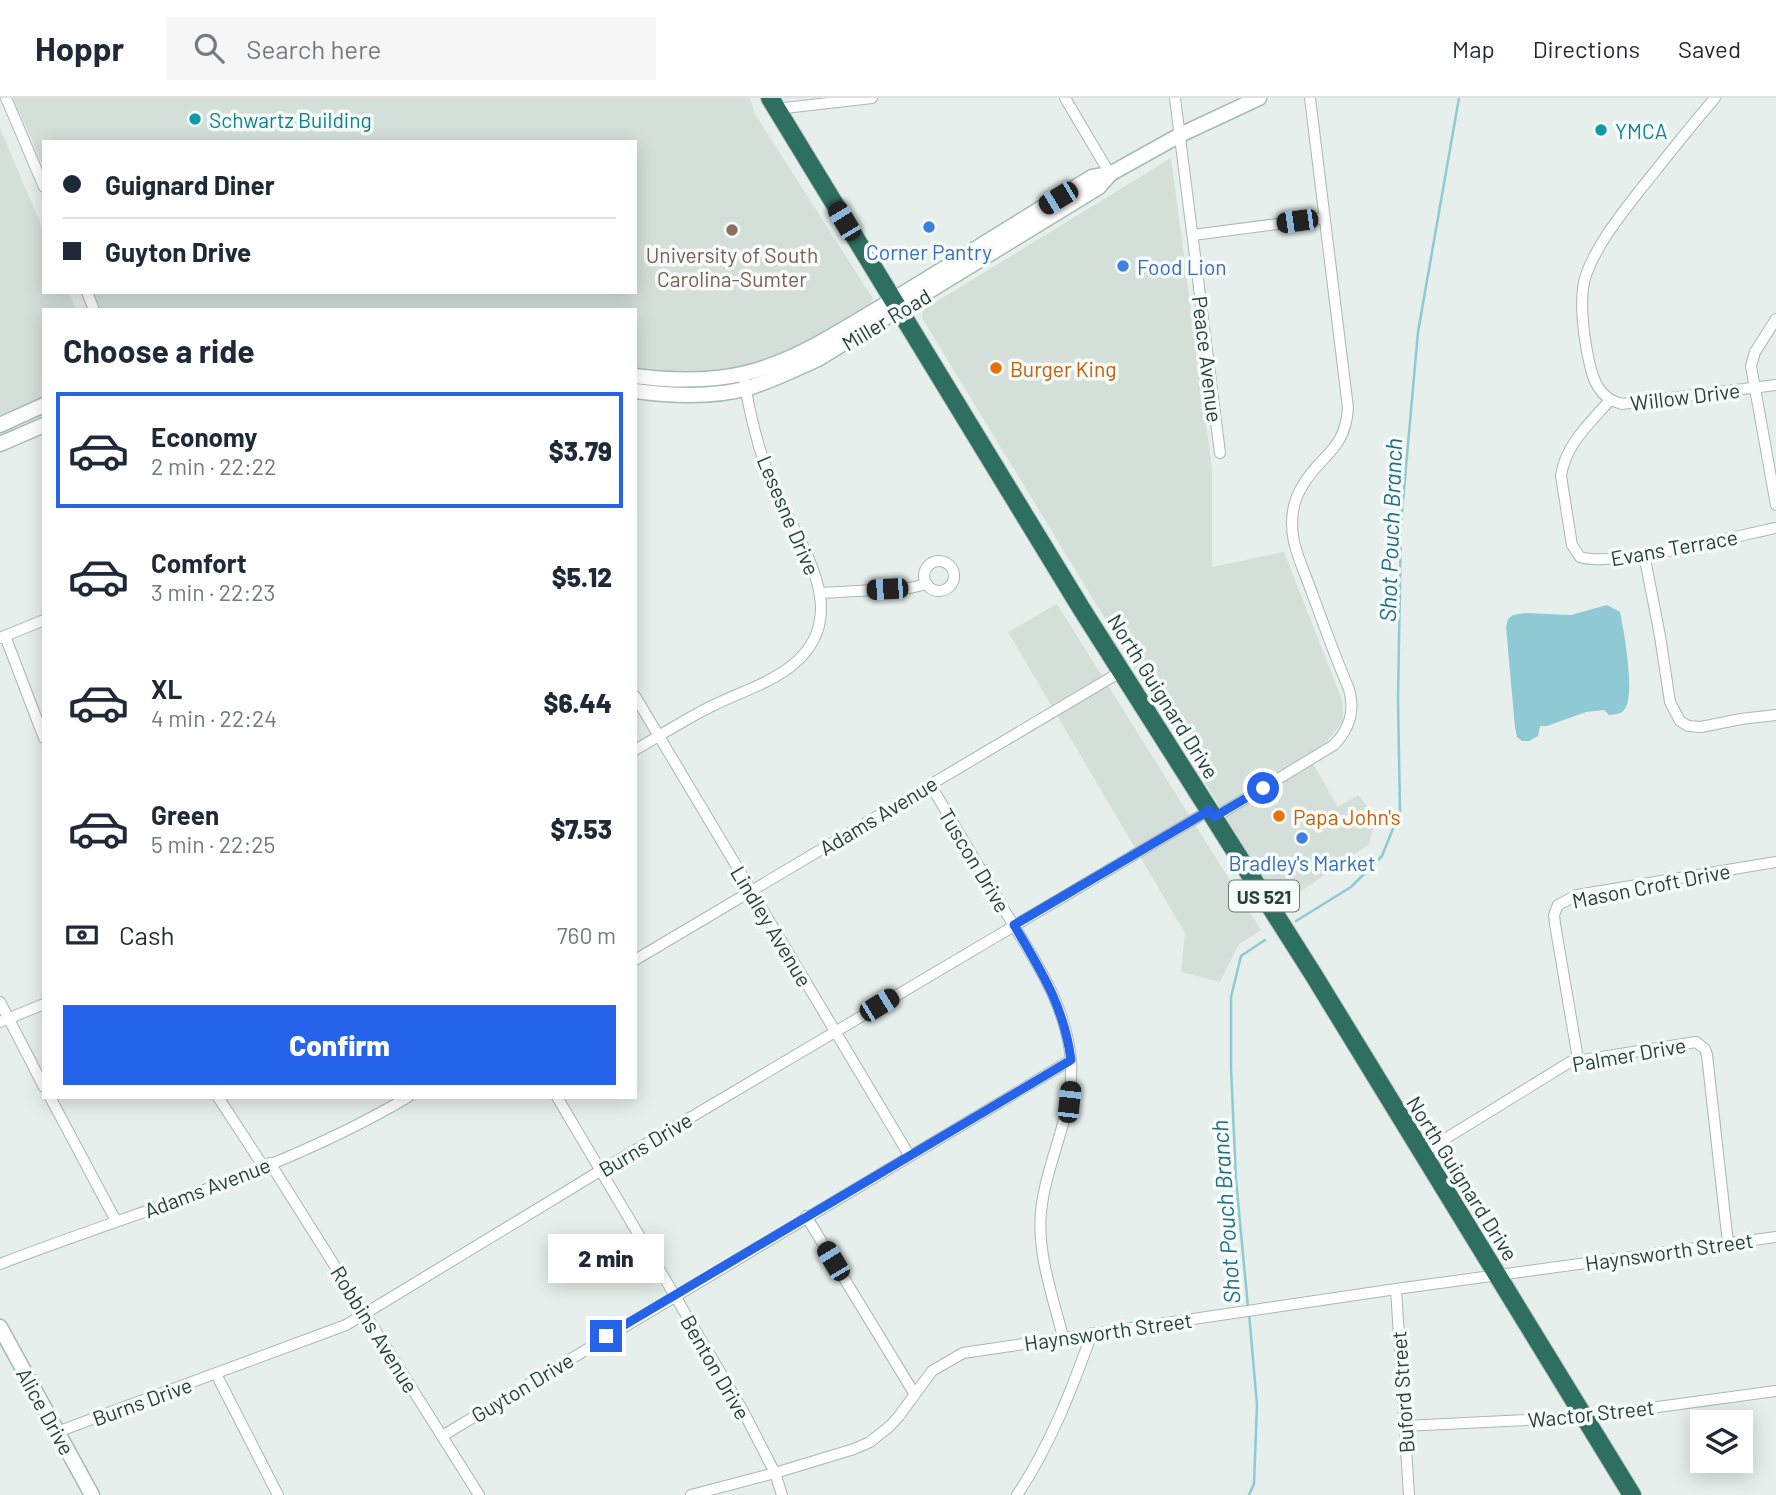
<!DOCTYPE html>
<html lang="en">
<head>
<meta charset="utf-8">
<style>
  :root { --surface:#fff; --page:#f6f6f7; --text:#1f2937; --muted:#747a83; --line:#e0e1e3; --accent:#2563eb }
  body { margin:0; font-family:Barlow,sans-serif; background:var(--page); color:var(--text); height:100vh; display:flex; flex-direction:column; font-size:26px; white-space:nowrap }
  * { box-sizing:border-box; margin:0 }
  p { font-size:23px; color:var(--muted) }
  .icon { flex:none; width:38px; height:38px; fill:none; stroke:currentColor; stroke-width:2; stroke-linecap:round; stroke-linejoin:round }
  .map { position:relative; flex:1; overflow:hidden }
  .panel { position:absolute; left:42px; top:210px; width:595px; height:791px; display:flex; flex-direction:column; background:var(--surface); border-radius:0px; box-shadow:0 4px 18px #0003 }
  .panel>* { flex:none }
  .top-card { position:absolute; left:42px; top:42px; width:595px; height:154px; border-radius:0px; box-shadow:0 4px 18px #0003; display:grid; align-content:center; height:154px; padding:0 21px; background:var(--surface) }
  .fabs { position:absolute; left:1690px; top:1312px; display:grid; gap:14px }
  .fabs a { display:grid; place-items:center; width:63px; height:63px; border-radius:0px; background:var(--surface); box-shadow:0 4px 18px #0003; font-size:35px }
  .end { position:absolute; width:32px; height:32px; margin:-16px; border:9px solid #2563eb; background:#fff; box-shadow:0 0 0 4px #fff }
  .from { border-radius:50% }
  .bubble { position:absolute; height:49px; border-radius:0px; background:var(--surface); box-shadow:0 4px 18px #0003; font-size:23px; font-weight:800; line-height:49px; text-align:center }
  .car { position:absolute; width:21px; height:42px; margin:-21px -10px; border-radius:9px; box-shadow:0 0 5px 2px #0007; background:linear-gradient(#222 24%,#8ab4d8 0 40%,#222 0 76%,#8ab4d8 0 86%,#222 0) }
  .top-card b { display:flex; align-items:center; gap:24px; height:66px; font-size:26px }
  .top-card b+b { border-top:2px solid var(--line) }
  .top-card i { width:18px; height:18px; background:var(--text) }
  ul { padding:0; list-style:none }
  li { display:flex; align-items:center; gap:21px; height:116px; margin:0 14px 10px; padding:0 7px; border:4px solid transparent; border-radius:0px }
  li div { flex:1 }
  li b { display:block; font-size:26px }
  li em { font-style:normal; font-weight:800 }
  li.active { border-color:var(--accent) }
  li>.icon { width:63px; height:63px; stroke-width:1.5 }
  h2 { padding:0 21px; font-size:32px; line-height:84px }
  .pay { display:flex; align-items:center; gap:18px; height:77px; padding:0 21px; font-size:26px }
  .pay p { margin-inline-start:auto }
  .primary-button { display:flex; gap:14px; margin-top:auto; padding:14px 21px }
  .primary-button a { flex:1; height:80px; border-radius:0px; background:var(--accent); color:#fff; font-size:28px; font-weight:800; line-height:80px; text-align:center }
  header { display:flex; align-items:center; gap:42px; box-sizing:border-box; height:98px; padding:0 35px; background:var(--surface); border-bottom:2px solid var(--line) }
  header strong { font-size:33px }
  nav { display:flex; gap:38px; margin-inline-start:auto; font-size:24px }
  .search { width:490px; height:63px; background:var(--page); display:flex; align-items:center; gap:18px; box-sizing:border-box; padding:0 24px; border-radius:0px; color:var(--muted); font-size:26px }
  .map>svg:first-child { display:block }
  .built { fill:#d4dfda }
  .water { fill:#8ec9d4 }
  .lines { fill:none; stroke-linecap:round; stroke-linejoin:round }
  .stream { stroke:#8ec9d4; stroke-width:2.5 }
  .street-casing { stroke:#a8b8b2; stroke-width:12 }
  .secondary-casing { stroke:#a4bbb3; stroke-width:17 }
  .highway-casing { stroke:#c2cac8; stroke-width:20 }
  .street { stroke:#fff; stroke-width:10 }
  .secondary { stroke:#fff; stroke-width:14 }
  .highway { stroke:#2f6f62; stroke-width:18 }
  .route { stroke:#2563eb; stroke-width:9 }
  .culture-dot { fill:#0f9aa8; stroke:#f7fbf9; stroke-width:2.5 }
  .shop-dot { fill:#3f7fe0; stroke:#f7fbf9; stroke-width:2.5 }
  .education-dot { fill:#8d6e63; stroke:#f7fbf9; stroke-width:2.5 }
  .food-dot { fill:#e8710a; stroke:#f7fbf9; stroke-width:2.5 }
  .labels { text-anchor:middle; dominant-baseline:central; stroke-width:7; stroke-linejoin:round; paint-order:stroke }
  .shield { fill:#f7fbf9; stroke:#637a73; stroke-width:2 }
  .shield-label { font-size:19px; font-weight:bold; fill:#24423a }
  .culture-label { font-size:21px; fill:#0d838f; stroke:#f7fbf9; text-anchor:start }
  .shop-label { font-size:21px; fill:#366cbe; stroke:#f7fbf9 }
  .education-label { font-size:21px; fill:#785e54; stroke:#f7fbf9 }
  .street-label { font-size:21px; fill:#24423a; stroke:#f7fbf9 }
  .food-label { font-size:21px; fill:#c56008; stroke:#f7fbf9; text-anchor:start }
  .water-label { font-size:23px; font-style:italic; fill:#1c6f80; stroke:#f7fbf9 }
</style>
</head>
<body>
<header>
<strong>Hoppr</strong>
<div class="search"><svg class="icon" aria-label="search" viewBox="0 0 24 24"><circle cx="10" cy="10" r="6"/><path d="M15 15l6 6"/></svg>Search here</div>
<nav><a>Map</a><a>Directions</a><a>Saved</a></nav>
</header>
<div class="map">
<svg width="1776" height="1397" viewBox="0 0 1776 1397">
  <rect width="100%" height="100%" fill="#e6efeb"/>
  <g class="built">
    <polygon points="13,0 750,0 755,16 873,201 870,206 796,250 739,269 708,275 674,276 635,272 635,212 97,212 90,194 635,194 635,44 44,44 44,69"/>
    <polygon points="0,30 44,134 44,194 69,194 76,212 44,212 44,299 0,318"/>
    <polygon points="1171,60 1212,371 1212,469 1284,454 1342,602 1343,623 1329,641 1308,657 1338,709 1358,697 1376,719 1369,746 1280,808 922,220 923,212"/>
    <polygon points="1057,506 1261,832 1239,846 1220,884 1181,874 1185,835 1008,534"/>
  </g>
  <path class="water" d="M 1607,507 L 1620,514 C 1624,533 1636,599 1624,612 C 1620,617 1615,616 1609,617 L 1604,612 L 1586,614 L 1547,628 L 1540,628 L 1538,638 L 1529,643 L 1522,643 L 1517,639 L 1515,629 L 1506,529 L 1508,521 L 1513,517 L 1525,515 L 1571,517 Z"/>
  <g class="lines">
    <g class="stream">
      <polyline points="1296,823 1351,789 1382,758 1400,713 1398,601 1401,425 1418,234 1459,0"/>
      <polyline points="1248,1209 1236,1082 1231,969 1231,899 1241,858 1265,842"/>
      <polyline points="1249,1215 1257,1307 1254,1386 1249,1397"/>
    </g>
    <g class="street-casing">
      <g id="street">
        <polyline points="6,0 44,89"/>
        <polyline points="1065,0 1110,76"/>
        <polyline points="1175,0 1220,355"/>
        <path d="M 1715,0 C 1689,30 1665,61 1640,92 C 1620,118 1597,146 1586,177 C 1578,200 1584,240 1589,263 C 1593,283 1600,301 1622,306 L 1776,287"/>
        <polyline points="776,11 872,0"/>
        <polyline points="1193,137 1323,120"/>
        <polyline points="87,194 94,212"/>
        <polyline points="1776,221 1755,254 1751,268 1776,407"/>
        <path d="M 1610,302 C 1590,325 1565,347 1561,378 L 1572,447 L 1580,459 C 1614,470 1736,438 1776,430"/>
        <polyline points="1644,456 1660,538 1670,604 1680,623 1688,628 1701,629 1741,621 1776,617"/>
        <circle cx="939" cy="478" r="15"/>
        <polyline points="821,495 910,490 927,486"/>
        <polyline points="5,538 44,640"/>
        <polyline points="0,540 44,522"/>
        <polyline points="635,598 909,1057"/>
        <path d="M 635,652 C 661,637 687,620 714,607 C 738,595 768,586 790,569 C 862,514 789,435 767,373 C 756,342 748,308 743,275"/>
        <path d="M 930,686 C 954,727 979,768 1003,810 C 1032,858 1067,906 1071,964 C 1074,1017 1046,1063 1041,1114 C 1037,1156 1053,1199 1063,1239"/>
        <path d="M 1215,719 L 1334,647 C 1350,630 1355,613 1349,591 C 1335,559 1324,527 1312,495 C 1306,478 1298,461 1294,444 C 1290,424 1292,404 1303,387 C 1321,356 1345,353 1348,310 L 1310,0"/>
        <polyline points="635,862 1122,573"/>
        <polyline points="0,904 44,989"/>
        <polyline points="0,924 44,906"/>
        <polyline points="1578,961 1555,826 1554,817 1558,807 1577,797 1776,764"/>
        <polyline points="50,999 116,1123"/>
        <polyline points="218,999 263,1068"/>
        <polyline points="557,999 742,1311 775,1375 782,1397"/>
        <polyline points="1422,1055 1570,964 1696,944 1705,951 1707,957 1728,1145"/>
        <polyline points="270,1065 479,1397"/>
        <polyline points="806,1118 914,1295"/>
        <path d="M 0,1166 C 137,1113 282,1074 408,999"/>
        <polyline points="1396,1191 1409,1397"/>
        <polyline points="216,1276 278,1397"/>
        <polyline points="1404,1328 1584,1319 1776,1293"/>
        <polyline points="57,1334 346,1227 600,1073 1210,712"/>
        <polyline points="442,1338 1071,962"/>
        <polyline points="691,1397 775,1375 854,1351 870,1344 890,1328 899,1318 932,1273 963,1255 1396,1191 1776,1139"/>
        <path d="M 1017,1397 C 1050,1348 1072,1291 1092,1235"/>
      </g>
    </g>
    <g class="secondary-casing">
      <g id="secondary">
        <path d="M 635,278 C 673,283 709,284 746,275 C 795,263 837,235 879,210 C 951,167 1021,122 1092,79 L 1110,76 L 1180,37 L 1259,0"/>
        <path d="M 635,293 C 672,298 712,300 748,290 C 772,283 795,271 818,261 L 1099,89 L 1110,76"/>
        <polyline points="0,327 44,307"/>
        <polyline points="0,346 44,327"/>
        <polyline points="0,1229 92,1397"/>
      </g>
    </g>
    <g class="highway-casing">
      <polyline id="highway" points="770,0 1081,510 1313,876 1632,1397"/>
    </g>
    <use href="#street" class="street"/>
    <use href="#secondary" class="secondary"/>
    <use href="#highway" class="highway"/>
  </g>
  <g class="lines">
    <path class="route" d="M 606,1238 L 1071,962 C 1064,908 1041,873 1014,827 L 1210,712 L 1214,719 L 1263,690"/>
  </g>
  <g class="culture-dot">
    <circle cx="195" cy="21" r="7"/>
    <circle cx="1601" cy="32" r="7"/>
  </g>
  <g class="shop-dot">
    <circle cx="929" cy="129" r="7"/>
    <circle cx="1123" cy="168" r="7"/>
    <circle cx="1302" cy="740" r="7"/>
  </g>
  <circle class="education-dot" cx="732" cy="132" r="7"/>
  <g class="food-dot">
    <circle cx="996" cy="270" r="7"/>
    <circle cx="1279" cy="718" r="7"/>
  </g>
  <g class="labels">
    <rect class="shield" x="1229" y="782.5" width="70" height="31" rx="5"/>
    <g class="shield-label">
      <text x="1264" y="798">US 521</text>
    </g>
    <g class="culture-label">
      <text x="209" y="21">Schwartz Building</text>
      <text x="1615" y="32">YMCA</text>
    </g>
    <g class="shop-label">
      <text x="929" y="153">Corner Pantry</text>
      <text x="1137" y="168" text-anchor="start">Food Lion</text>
      <text x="1302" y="764">Bradley's Market</text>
    </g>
    <g class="education-label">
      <text x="732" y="156">University of South<tspan x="732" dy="24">Carolina-Sumter</tspan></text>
    </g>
    <g class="street-label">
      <text transform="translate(886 221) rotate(-31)">Miller Road</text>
      <text transform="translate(1208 261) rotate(83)">Peace Avenue</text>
      <text transform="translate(1685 298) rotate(-7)">Willow Drive</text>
      <text transform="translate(789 417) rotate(67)">Lesesne Drive</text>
      <text transform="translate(1674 449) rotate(-10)">Evans Terrace</text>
      <text transform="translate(1164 598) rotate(58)">North Guignard Drive</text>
      <text transform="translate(878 717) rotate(-31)">Adams Avenue</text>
      <text transform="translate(975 762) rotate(59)">Tuscon Drive</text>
      <text transform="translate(1651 787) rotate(-11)">Mason Croft Drive</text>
      <text transform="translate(772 828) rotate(59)">Lindley Avenue</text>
      <text transform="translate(1629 956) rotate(-10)">Palmer Drive</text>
      <text transform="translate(645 1046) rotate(-31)">Burns Drive</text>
      <text transform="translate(1463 1080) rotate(58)">North Guignard Drive</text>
      <text transform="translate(207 1089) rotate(-21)">Adams Avenue</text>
      <text transform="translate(1669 1153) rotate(-8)">Haynsworth Street</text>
      <text transform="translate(375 1231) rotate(58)">Robbins Avenue</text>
      <text transform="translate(1108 1233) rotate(-8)">Haynsworth Street</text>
      <text transform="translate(716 1269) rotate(60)">Benton Drive</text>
      <text transform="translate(522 1289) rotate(-31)">Guyton Drive</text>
      <text transform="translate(1402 1294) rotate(-94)">Buford Street</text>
      <text transform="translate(142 1303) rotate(-20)">Burns Drive</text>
      <text transform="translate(46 1313) rotate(61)">Alice Drive</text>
      <text transform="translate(1591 1315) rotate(-6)">Wactor Street</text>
    </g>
    <g class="food-label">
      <text x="1010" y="270">Burger King</text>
      <text x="1293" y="718">Papa John's</text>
    </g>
    <g class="water-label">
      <text transform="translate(1390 432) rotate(-88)">Shot Pouch Branch</text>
      <text transform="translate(1225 1114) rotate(-94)">Shot Pouch Branch</text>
    </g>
  </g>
</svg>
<div class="fabs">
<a><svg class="icon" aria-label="layers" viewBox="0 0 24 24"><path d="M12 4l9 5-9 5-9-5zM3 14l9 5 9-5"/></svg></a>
</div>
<i class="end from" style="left:1263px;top:690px"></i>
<i class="end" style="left:606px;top:1238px"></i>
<div class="bubble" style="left:548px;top:1136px;width:116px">2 min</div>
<i class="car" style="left:1058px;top:100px;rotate:239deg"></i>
<i class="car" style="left:844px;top:123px;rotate:329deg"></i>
<i class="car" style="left:1297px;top:123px;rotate:262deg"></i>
<i class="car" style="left:887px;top:491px;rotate:267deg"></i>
<i class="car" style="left:879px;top:907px;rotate:59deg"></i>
<i class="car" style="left:1069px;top:1004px;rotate:6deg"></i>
<i class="car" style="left:833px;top:1163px;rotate:329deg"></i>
<div class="top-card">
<b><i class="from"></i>Guignard Diner</b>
<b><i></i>Guyton Drive</b>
</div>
<section class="panel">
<h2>Choose a ride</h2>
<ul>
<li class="active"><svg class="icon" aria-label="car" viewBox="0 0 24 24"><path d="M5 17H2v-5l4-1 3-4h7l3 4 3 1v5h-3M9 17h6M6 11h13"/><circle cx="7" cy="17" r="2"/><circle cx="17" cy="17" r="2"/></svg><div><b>Economy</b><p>2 min · 22:22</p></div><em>$3.79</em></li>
<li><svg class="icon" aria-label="car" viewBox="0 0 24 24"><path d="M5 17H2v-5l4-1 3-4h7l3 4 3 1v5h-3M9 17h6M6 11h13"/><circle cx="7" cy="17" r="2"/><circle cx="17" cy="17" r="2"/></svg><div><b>Comfort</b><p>3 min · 22:23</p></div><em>$5.12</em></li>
<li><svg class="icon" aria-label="car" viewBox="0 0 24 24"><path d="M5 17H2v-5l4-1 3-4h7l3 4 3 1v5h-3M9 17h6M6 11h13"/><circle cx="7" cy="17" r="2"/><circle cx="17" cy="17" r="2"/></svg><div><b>XL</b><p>4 min · 22:24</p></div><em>$6.44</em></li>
<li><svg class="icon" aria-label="car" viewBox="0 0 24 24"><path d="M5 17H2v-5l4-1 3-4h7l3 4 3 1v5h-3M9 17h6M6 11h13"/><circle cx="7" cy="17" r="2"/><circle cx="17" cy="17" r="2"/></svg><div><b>Green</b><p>5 min · 22:25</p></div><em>$7.53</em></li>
</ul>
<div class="pay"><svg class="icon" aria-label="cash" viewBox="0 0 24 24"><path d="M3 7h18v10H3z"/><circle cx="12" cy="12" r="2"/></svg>Cash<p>760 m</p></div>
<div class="primary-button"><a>Confirm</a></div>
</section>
</div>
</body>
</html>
